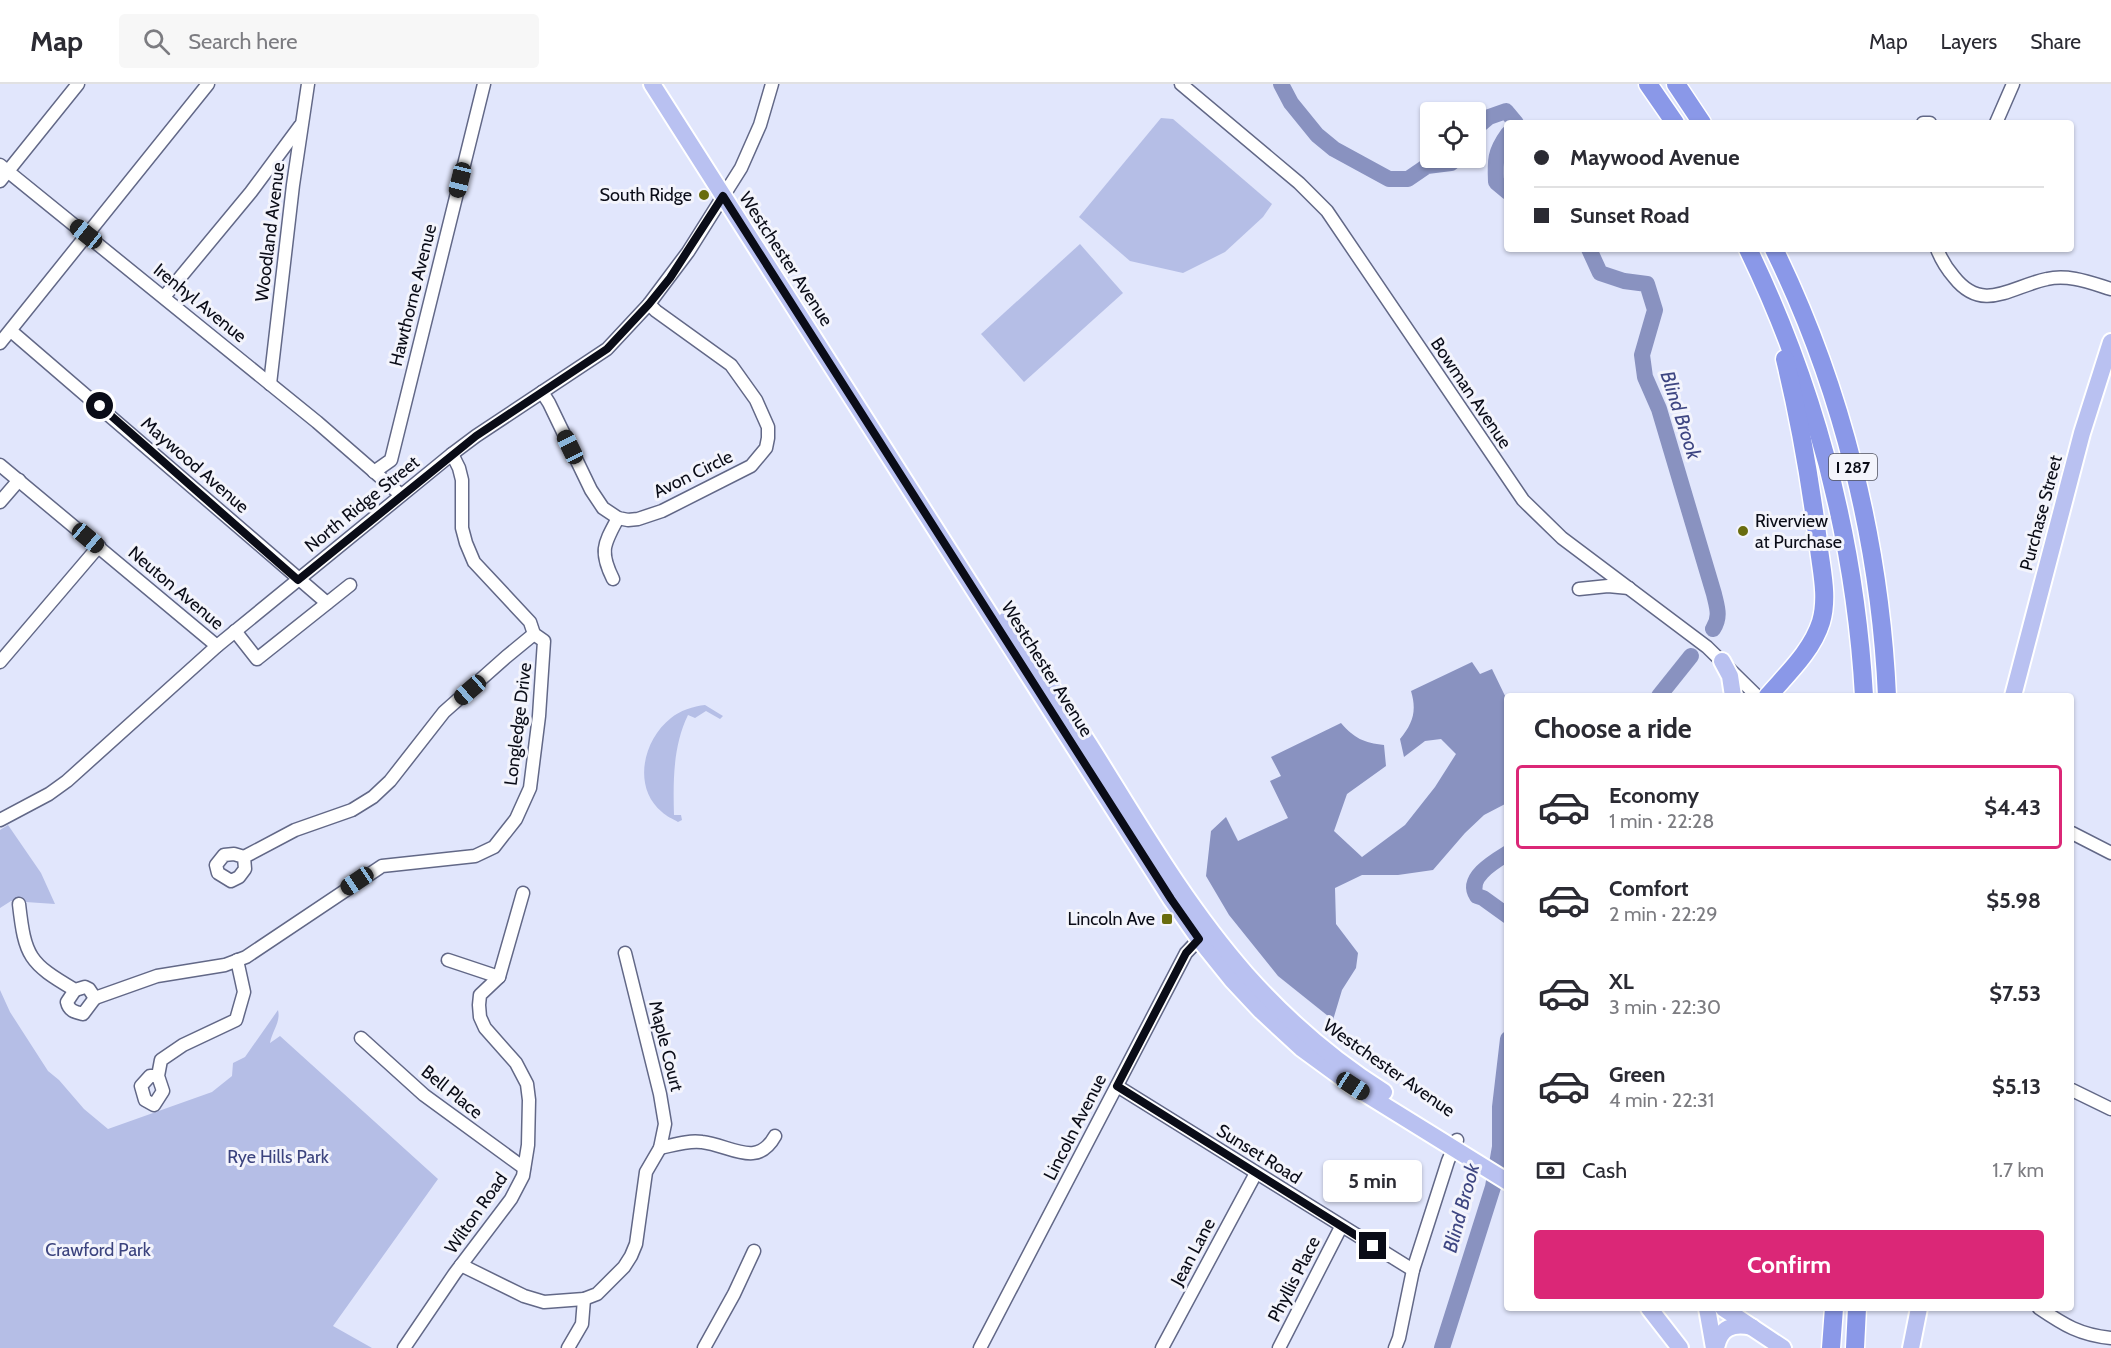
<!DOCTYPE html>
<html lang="en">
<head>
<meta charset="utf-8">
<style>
  :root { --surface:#fff; --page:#f7f7f7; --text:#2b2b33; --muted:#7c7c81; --line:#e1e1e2; --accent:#db2777 }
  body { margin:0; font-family:Cabin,sans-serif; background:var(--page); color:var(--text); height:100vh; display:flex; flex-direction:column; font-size:22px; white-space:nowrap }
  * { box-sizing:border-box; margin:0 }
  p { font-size:20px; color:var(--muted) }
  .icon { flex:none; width:33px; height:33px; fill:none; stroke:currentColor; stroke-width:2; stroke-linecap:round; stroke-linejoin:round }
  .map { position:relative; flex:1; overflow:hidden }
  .sheet { position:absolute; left:1504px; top:609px; width:570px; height:618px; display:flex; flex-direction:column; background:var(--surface); border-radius:6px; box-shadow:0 2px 4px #0004 }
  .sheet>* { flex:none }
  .top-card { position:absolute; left:1504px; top:36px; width:570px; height:132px; border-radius:6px; box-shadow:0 2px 4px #0004; display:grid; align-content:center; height:132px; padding:0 30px; background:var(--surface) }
  .controls { position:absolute; left:1420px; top:18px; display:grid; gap:12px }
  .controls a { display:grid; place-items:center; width:66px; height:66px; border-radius:6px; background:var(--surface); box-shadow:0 2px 4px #0004; font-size:30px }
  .end { position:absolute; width:27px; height:27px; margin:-14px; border:8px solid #0a0c17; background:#fff; box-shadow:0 0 0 3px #fff }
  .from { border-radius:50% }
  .bubble { position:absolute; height:42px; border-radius:6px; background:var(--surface); box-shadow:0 2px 4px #0004; font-size:20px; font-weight:700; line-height:42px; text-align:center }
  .car { position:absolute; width:18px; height:36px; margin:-18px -9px; border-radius:8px; box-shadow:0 0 4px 2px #0007; background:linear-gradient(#222 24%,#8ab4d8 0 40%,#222 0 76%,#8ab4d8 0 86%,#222 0) }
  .top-card b { display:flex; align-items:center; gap:21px; height:57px; font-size:22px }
  .top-card b+b { border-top:2px solid var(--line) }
  .top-card i { width:15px; height:15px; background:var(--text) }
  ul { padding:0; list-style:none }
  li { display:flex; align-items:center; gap:18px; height:84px; margin:0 12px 9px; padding:0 18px; border:3px solid transparent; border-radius:6px }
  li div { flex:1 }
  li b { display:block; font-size:22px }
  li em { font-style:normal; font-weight:700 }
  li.selected { border-color:var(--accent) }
  li>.icon { width:54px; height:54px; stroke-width:1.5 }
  h2 { padding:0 30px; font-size:27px; line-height:72px }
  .pay { display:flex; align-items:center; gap:15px; height:66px; padding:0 30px; font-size:22px }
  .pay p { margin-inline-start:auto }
  .action { display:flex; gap:12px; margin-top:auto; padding:12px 30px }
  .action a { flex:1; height:69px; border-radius:6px; background:var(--accent); color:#fff; font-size:24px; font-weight:700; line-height:69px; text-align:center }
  header { display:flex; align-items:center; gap:36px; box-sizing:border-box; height:84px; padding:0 30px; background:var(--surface); border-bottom:2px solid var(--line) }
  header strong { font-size:28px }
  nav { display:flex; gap:33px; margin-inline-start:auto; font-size:21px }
  .search { width:420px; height:54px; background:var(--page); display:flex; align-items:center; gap:15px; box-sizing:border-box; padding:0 21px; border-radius:6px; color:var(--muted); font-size:22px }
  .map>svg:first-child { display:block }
  .green { fill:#b5bee6 }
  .water { fill:#8992c0 }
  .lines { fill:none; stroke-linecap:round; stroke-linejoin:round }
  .river { stroke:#8992c0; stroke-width:16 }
  .minor-casing { stroke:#626887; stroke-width:15 }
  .major-casing { stroke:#fff; stroke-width:20 }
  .highway-casing { stroke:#fff; stroke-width:21 }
  .minor { stroke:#fff; stroke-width:12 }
  .major { stroke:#b9c1f1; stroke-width:16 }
  .highway { stroke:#8a98e8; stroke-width:18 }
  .route { stroke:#0a0c17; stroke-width:8 }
  .poi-dot { fill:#696c0e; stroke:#f3f4fc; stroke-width:2 }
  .labels { text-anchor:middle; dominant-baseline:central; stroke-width:6; stroke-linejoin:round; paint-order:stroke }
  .shield { fill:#f3f4fc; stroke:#50525c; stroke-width:1.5 }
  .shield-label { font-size:16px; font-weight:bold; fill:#0a0c17 }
  .poi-label { font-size:18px; fill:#0a0c17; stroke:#f3f4fc; text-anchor:end }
  .street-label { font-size:18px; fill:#0a0c17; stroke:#f3f4fc }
  .park-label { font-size:18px; fill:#3b437e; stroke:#f3f4fc }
  .water-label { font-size:20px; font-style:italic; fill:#3e4682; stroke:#f3f4fc }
</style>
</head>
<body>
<header>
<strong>Map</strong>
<div class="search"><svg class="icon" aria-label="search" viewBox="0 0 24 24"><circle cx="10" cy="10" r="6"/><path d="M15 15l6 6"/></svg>Search here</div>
<nav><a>Map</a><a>Layers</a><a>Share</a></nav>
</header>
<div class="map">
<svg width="2111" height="1264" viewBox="0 0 2111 1264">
  <rect width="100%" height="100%" fill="#e1e6fc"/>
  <g class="green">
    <polygon points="1161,34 1173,35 1272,120 1263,133 1225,168 1183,189 1130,177 1079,133"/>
    <polygon points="1080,160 1123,209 1024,298 981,250"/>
    <path d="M 705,621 L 723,632 L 720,635 L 706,627 L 695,634 L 688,631 C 673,662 673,697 674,731 L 681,731 L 682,736 L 678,738 C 673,735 666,732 662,728 C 632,703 643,656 671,634 C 679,627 694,622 705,621 Z"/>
    <polygon points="8,741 41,789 55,820 11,817 0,824 0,746"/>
    <path d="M 0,906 L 10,928 L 48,987 L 59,996 L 84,1025 L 108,1045 L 212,1008 L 232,992 L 233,979 L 245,973 L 278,926 C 281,938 272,947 270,959 L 280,952 L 438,1095 L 333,1242 L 372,1264 L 0,1264 Z"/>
  </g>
  <path class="water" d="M 1472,578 L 1480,590 L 1492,585 L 1507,616 L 1507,719 L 1484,731 L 1465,749 L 1433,786 L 1398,791 L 1362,791 L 1335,804 L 1336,840 L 1358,869 L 1356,884 L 1342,906 L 1333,936 L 1278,892 L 1229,831 L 1206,792 L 1211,747 L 1226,733 L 1238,757 L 1288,734 L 1270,697 L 1281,692 L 1271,673 L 1341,639 C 1354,654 1364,659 1384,661 L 1386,682 L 1347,710 L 1334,747 L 1362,773 L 1405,741 L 1435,703 L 1456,670 L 1441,655 L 1425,657 L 1404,673 L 1400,655 C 1413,639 1417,627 1411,607 Z"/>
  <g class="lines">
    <g class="river">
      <polyline points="1281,0 1291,19 1317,51 1334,65 1389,95 1408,95 1427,82 1451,79 1457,74"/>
      <polyline points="1476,44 1489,33 1506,27 1516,39"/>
      <path d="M 1508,50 C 1495,68 1495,76 1496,98 L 1508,108"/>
      <path d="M 1589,165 L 1600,189 L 1624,197 L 1647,200 L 1655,226 L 1642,271 L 1645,293 L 1659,325 L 1714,510 C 1717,523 1721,533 1713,545"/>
      <polyline points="1659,612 1691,572"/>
      <path d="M 1508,769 C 1495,777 1465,794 1477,812 L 1483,814 L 1508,832"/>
      <polyline points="1442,1264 1493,1103 1500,1063 1500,1023 1508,955"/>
    </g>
    <g class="minor-casing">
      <g id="minor">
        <polyline points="1181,0 1299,99 1327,127 1523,416 1562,454 1707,563 1757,612"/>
        <polyline points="1923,39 1930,39"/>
        <polyline points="1996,39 2013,0"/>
        <polyline points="0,81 317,338 401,411"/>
        <polyline points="0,97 78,0"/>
        <path d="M 1937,165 C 1941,175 1947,185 1954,193 C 1983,230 2012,202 2047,195 C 2069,190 2091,199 2111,205"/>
        <polyline points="164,213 251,108 300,42"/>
        <polyline points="11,247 327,519"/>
        <polyline points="0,259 208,0"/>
        <polyline points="270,300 293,101 308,0"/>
        <polyline points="542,308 549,319 591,406 603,424 618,434 628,436 638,435 662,427 751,382 766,364 768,354 768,343 756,316 731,281 656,227 649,220"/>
        <polyline points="0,381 217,562"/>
        <polyline points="374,388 391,376 484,0"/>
        <polyline points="0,418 19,396"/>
        <path d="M 613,495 C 599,467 604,460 618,434"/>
        <polyline points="1579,505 1608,502 1629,504"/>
        <polyline points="235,547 257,575 350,501"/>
        <polyline points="0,578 99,462"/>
        <polyline points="0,736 49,710 67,697 217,562 452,370 476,352 607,265 649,220 688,168 741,84 760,41 772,0"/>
        <polyline points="2072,749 2111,769"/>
        <polyline points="244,773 245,785 239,793 231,797 218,789 216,781 224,771 234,770 244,773 295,746 352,726 373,713 390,697 444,628 506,573 534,550"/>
        <path d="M 19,820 C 25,873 29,879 75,906 L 85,903 L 89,905 L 95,914"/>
        <polyline points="448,876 499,893"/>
        <path d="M 75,906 L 67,918 C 69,927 75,928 83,930 L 95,914"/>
        <polyline points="95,914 157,892 225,881 246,873 382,782 475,772 494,763 516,735 530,704 539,632 544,557 534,550 530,538 474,478 466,459 462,444 462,396 459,384 452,370"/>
        <polyline points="361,954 424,1011 524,1084"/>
        <polyline points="158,992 150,992 141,1002 145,1016 154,1021 163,1007 158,992 161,976 183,961 236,936 244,908 237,876"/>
        <polyline points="1117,1002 1413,1186"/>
        <polyline points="2072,1006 2111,1025"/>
        <path d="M 660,1064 C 674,1061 688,1056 702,1058 C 730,1061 757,1085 775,1052"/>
        <polyline points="461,1181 524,1212 544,1218 584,1215 597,1210 624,1183 631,1172 636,1160 646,1088 660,1064 665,1040 660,1010 625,869"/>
        <path d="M 2039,1224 C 2064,1241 2080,1251 2111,1254"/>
        <polyline points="404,1264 455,1189 511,1115 523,1092 528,1061 529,1016 527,1000 516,979 485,944 480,933 479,921 480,911 499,893 523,809"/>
        <polyline points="568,1264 582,1240 584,1215"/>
        <polyline points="704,1264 734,1210 754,1167"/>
        <polyline points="980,1264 1186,869 1203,851"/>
        <polyline points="1162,1264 1256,1089"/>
        <polyline points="1279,1264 1341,1143"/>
        <polyline points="1395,1264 1399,1254 1413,1186 1448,1077 1457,1056"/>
      </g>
    </g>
    <g class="major-casing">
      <g id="major">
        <polyline points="652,0 1171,815 1199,855 1232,896 1261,927 1301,964 1353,1002 1508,1098"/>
        <path d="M 1006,536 C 1037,581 1068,626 1097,673 C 1143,747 1188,824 1246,890 C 1286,935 1333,976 1384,1008"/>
        <polyline points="1722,577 1730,592 1733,612"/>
        <polyline points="2013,612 2082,349 2111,258"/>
        <polyline points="1649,1224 1680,1264"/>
        <polyline points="1707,1224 1714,1264"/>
        <polyline points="1723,1224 1783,1264"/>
        <path d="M 1716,1264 C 1720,1243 1733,1239 1752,1243"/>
        <polyline points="1911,1264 1919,1224"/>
      </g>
    </g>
    <g class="highway-casing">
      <g id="highway">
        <polyline points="1648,0 1675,39"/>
        <polyline points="1676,0 1702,39"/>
        <path d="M 1748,165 C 1816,306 1855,455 1864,612"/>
        <path d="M 1774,165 C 1842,304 1880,458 1887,612"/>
        <path d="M 1768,612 C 1787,590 1812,567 1821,538 C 1828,514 1822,489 1819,465 C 1811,401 1800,337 1785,275"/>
        <polyline points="1831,1264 1834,1224"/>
        <polyline points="1855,1264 1857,1224"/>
      </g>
    </g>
    <use href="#minor" class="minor"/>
    <use href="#major" class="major"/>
    <use href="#highway" class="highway"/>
  </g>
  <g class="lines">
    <polyline class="route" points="100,322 298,496 476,352 607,265 649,220 670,194 723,112 1171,815 1199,855 1186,869 1117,1002 1373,1162"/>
  </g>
  <g class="poi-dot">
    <circle cx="704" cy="111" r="6"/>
    <circle cx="1743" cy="447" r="6"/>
    <rect x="1161" y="829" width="12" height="12" rx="3"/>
  </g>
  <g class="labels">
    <rect class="shield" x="1829" y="370" width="48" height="26" rx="4.5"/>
    <g class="shield-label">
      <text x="1853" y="383">I 287</text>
    </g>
    <g class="poi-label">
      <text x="692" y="111">South Ridge</text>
      <text x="1755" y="437" text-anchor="start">Riverview<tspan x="1755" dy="21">at Purchase</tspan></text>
      <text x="1155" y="835">Lincoln Ave</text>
    </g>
    <g class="street-label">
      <text transform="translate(270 148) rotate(-83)">Woodland Avenue</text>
      <text transform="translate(786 175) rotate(57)">Westchester Avenue</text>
      <text transform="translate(413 211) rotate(-76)">Hawthorne Avenue</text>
      <text transform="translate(200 219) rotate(39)">Irenhyl Avenue</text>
      <text transform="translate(1471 309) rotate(56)">Bowman Avenue</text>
      <text transform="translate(195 381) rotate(41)">Maywood Avenue</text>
      <text transform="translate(693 390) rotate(-26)">Avon Circle</text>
      <text transform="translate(362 420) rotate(-39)">North Ridge Street</text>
      <text transform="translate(2041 429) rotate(-75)">Purchase Street</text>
      <text transform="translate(176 504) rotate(40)">Neuton Avenue</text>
      <text transform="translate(1047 585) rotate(58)">Westchester Avenue</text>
      <text transform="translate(518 640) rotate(-83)">Longledge Drive</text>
      <text transform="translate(666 962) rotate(76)">Maple Court</text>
      <text transform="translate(1389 984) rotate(35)">Westchester Avenue</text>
      <text transform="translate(452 1008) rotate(39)">Bell Place</text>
      <text transform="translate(1075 1043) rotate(-63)">Lincoln Avenue</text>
      <text transform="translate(1259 1070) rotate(32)">Sunset Road</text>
      <text transform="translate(476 1129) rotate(-55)">Wilton Road</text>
      <text transform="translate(1193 1168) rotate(-62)">Jean Lane</text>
      <text transform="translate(1294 1195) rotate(-63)">Phyllis Place</text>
    </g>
    <g class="park-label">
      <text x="278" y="1073">Rye Hills Park</text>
      <text x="98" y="1166">Crawford Park</text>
    </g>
    <g class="water-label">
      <text transform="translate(1681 331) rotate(72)">Blind Brook</text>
      <text transform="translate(1461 1124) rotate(-75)">Blind Brook</text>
    </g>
  </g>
</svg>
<div class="controls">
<a><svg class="icon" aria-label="locate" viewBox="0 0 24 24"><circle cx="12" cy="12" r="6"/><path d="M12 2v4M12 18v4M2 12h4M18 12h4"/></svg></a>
</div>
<i class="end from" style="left:100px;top:322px"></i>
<i class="end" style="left:1373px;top:1162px"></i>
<div class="bubble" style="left:1323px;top:1076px;width:99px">5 min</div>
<i class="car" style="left:460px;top:96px;rotate:194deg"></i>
<i class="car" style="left:86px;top:150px;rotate:309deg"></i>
<i class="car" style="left:570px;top:363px;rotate:334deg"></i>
<i class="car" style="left:88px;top:454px;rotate:130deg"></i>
<i class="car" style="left:470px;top:606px;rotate:229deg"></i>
<i class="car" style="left:357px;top:797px;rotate:236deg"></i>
<i class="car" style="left:1353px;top:1002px;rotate:123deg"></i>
<div class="top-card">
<b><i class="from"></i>Maywood Avenue</b>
<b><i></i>Sunset Road</b>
</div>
<section class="sheet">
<h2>Choose a ride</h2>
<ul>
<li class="selected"><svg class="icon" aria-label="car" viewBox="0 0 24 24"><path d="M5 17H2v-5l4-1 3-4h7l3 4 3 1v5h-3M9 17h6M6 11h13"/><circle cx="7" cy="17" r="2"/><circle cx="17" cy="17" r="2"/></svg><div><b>Economy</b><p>1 min · 22:28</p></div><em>$4.43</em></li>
<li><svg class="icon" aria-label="car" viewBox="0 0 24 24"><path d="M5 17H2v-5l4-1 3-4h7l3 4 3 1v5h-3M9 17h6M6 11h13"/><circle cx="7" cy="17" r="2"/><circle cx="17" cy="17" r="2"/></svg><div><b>Comfort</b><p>2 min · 22:29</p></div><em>$5.98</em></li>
<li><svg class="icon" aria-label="car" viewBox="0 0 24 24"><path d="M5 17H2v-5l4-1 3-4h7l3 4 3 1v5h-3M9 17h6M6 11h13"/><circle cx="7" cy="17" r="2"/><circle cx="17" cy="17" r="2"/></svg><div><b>XL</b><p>3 min · 22:30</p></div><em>$7.53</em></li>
<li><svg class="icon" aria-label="car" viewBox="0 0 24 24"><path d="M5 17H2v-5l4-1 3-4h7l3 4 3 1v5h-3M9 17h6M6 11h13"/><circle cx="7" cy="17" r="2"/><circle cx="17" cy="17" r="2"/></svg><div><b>Green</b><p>4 min · 22:31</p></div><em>$5.13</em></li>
</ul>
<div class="pay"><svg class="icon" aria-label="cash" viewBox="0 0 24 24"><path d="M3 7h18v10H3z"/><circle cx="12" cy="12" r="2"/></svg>Cash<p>1.7 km</p></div>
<div class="action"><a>Confirm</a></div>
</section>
</div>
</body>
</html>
